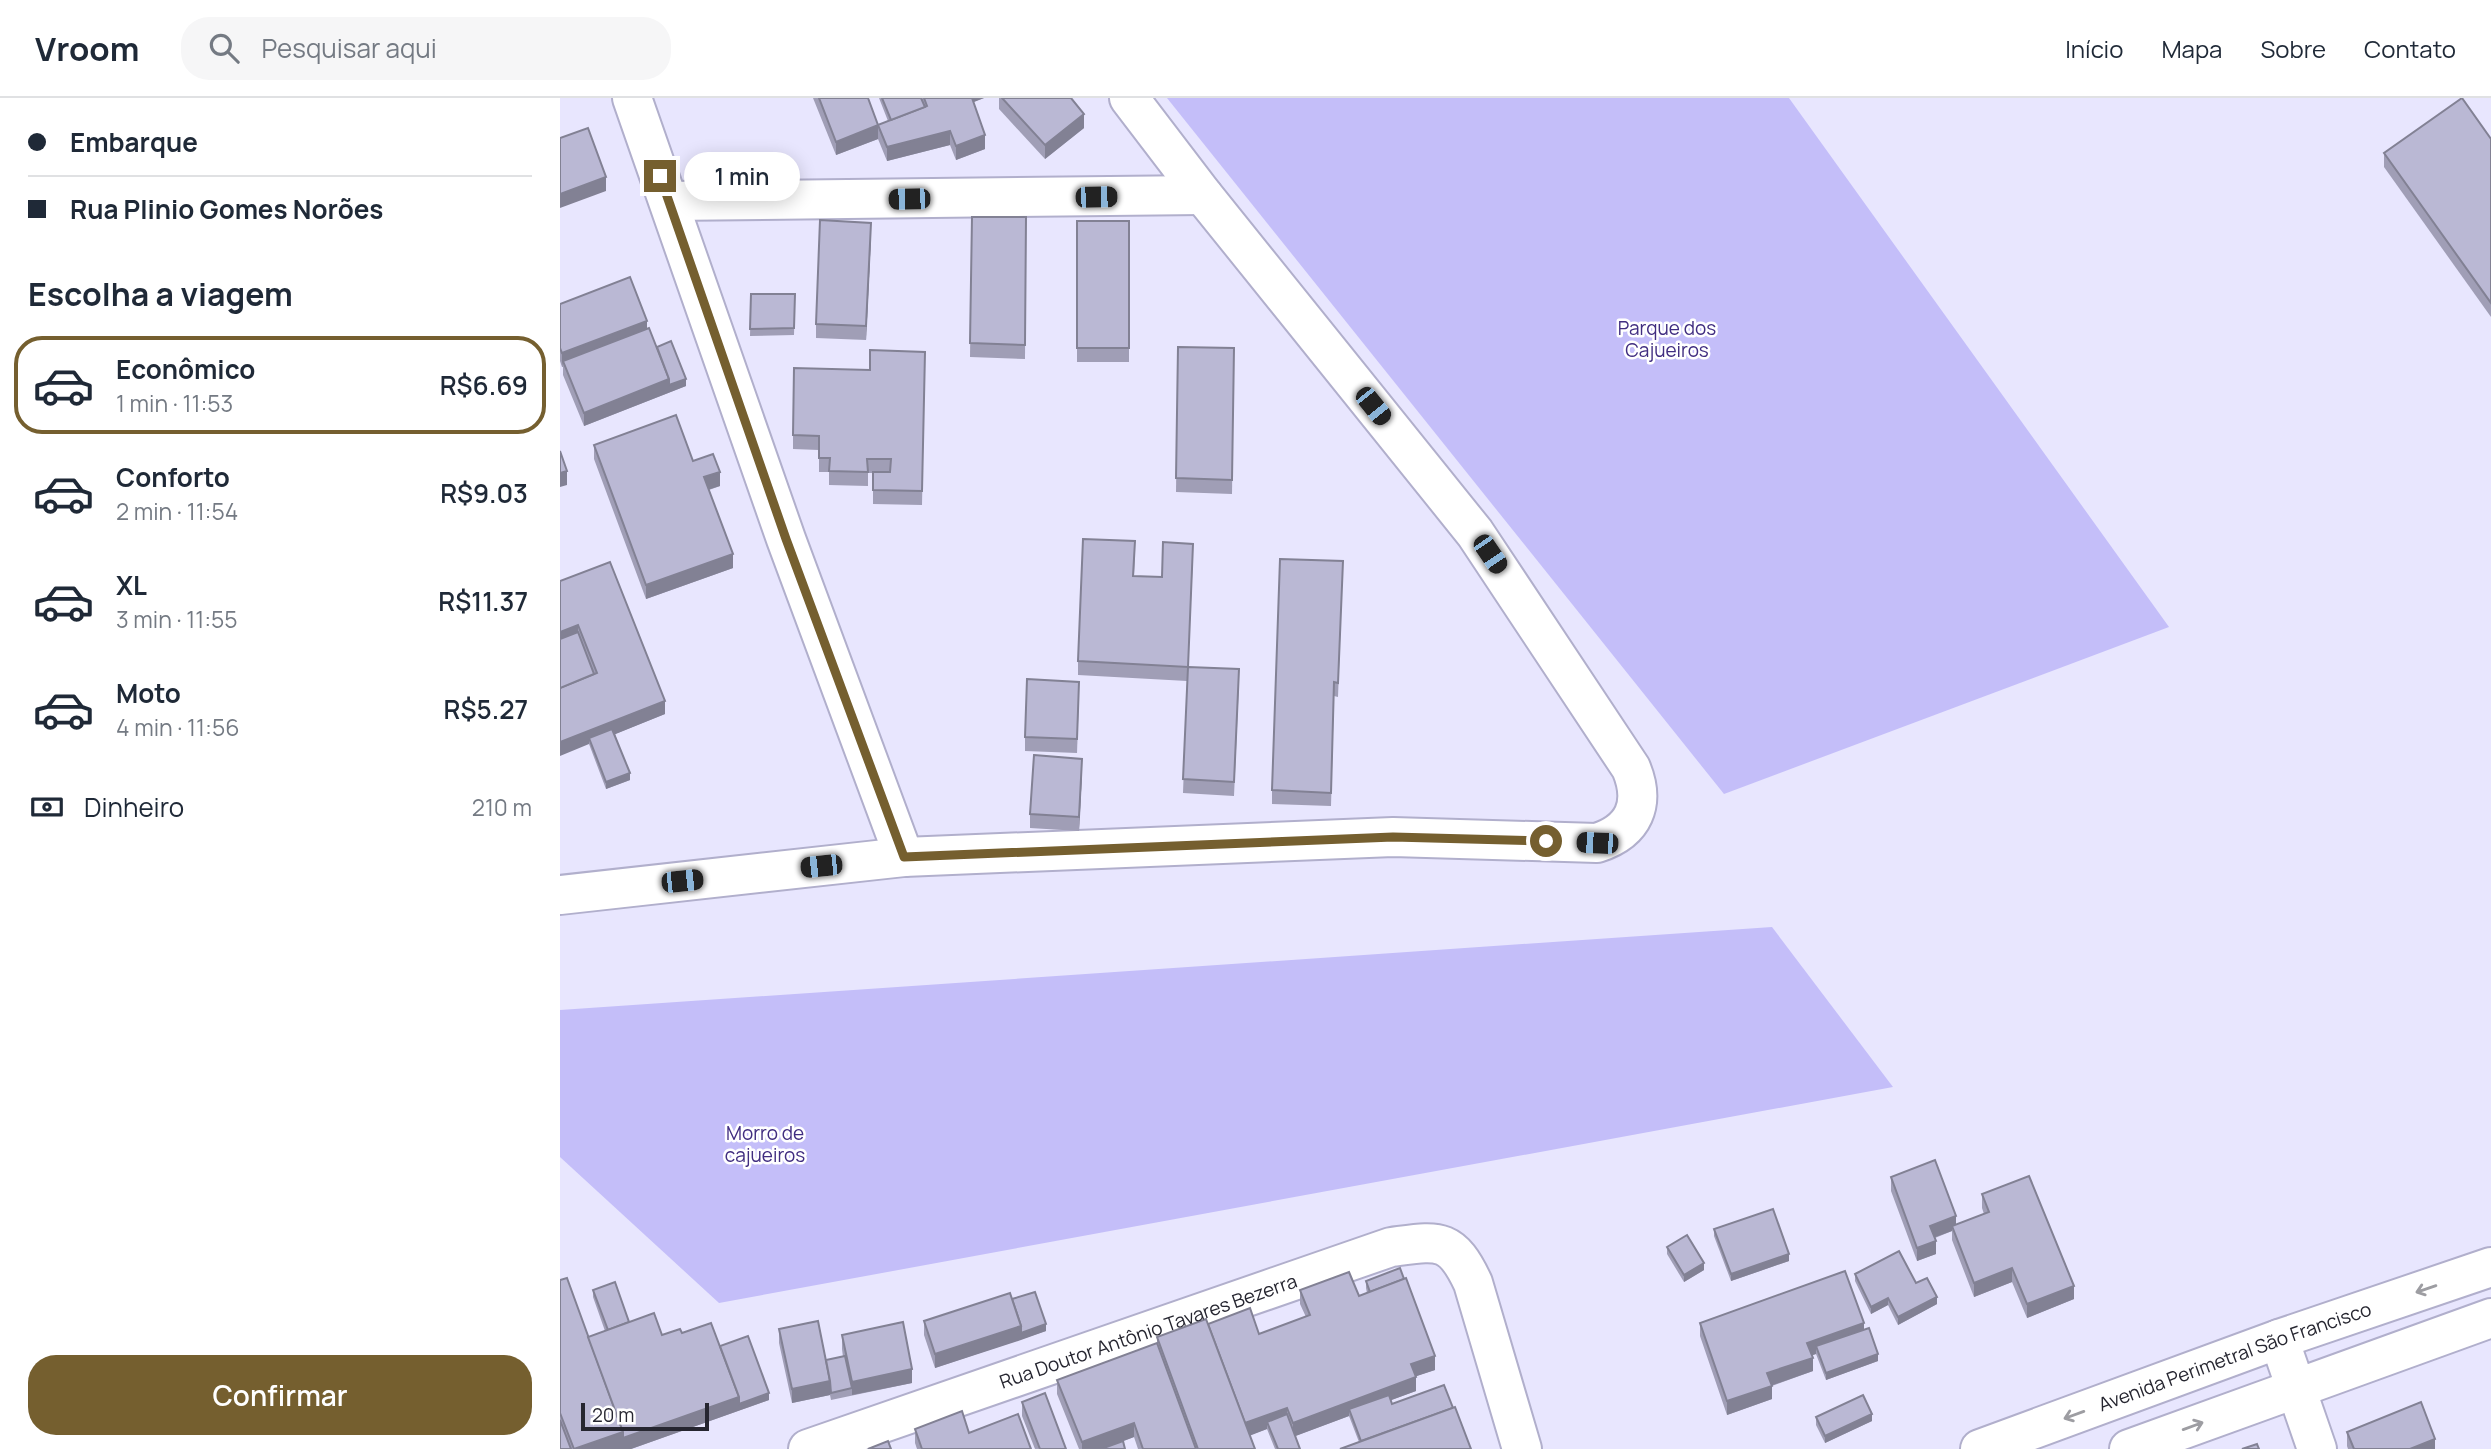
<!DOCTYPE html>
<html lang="pt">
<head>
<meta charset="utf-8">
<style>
  :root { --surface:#fff; --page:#f6f6f7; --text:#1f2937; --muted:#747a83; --line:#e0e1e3; --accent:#755f2f }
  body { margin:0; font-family:Manrope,sans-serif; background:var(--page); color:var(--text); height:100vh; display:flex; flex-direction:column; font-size:26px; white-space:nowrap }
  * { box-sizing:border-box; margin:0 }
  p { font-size:23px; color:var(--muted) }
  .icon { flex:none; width:38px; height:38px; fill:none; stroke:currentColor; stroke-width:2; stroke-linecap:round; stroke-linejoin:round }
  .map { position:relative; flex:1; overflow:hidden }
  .side { display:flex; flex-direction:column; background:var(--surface); width:560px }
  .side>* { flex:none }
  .hud { display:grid; align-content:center; height:154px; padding:0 28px; background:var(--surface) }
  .scale { position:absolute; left:21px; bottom:18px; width:128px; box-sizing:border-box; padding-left:7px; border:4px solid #262630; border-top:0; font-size:19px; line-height:24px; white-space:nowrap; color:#262630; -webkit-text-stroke:5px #fff; paint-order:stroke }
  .end { position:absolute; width:32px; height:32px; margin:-16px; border:9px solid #755f2f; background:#fff; box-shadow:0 0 0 4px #fff }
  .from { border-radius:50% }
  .bubble { position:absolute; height:49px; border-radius:24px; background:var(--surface); box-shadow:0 4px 18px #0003; font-size:23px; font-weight:600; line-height:49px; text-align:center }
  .car { position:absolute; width:21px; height:42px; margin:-21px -10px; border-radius:9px; box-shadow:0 0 5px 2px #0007; background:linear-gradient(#222 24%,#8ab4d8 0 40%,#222 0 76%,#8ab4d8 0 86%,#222 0) }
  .hud b { display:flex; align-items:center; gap:24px; height:66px; font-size:26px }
  .hud b+b { border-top:2px solid var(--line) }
  .hud i { width:18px; height:18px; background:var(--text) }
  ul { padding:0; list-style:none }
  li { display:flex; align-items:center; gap:21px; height:98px; margin:0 14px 10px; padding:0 14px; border:4px solid transparent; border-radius:28px }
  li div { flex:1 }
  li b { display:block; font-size:26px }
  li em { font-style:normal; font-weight:600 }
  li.on { border-color:var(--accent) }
  li>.icon { width:63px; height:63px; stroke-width:1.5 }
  h2 { padding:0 28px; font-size:32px; line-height:84px }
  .pay { display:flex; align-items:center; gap:18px; height:77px; padding:0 28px; font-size:26px }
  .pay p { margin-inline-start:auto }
  .action { display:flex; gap:14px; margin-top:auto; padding:14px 28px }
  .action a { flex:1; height:80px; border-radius:28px; background:var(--accent); color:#fff; font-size:28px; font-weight:600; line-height:80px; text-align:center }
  header { display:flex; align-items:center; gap:42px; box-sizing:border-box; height:98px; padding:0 35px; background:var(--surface); border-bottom:2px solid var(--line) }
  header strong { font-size:33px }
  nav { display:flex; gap:38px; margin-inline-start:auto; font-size:24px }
  .search { width:490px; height:63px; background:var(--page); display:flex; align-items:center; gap:18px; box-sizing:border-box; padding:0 24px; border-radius:28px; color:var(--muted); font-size:26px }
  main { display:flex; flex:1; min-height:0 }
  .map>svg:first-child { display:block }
  .green { fill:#c4bef9 }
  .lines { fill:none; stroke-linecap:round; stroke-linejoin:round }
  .minor-casing { stroke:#b1afcc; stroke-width:42 }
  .major-casing { stroke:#b1afcc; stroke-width:42 }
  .minor { stroke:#fff; stroke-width:38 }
  .major { stroke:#fff; stroke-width:38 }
  .wall { fill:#a09eb6 }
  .shaded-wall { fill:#828194 }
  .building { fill:#bab8d4; stroke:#828194; stroke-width:2 }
  .oneway { stroke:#9d9da2 }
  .route { stroke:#755f2f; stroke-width:9 }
  .labels { text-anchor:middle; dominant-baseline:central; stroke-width:5; stroke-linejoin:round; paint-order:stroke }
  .park-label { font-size:19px; fill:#402d80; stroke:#fff }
  .street-label { font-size:19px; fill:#262630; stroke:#fff }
</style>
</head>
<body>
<header>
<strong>Vroom</strong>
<div class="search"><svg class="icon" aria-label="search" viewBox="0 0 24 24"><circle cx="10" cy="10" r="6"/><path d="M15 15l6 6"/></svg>Pesquisar aqui</div>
<nav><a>Início</a><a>Mapa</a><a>Sobre</a><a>Contato</a></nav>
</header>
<main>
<section class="side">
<div class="hud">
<b><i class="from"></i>Embarque</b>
<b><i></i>Rua Plinio Gomes Norões</b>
</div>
<h2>Escolha a viagem</h2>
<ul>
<li class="on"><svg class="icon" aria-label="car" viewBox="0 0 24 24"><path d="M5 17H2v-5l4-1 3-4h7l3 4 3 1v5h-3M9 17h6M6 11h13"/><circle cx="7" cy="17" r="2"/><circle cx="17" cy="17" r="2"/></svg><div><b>Econômico</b><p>1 min · 11:53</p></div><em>R$6.69</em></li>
<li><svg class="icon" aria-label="car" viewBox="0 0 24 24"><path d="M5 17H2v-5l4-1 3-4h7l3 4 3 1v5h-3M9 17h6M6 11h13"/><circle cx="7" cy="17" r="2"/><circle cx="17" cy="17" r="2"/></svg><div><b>Conforto</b><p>2 min · 11:54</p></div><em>R$9.03</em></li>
<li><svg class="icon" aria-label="car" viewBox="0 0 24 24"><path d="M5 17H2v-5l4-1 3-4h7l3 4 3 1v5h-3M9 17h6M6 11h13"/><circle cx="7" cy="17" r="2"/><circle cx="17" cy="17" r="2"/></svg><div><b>XL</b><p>3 min · 11:55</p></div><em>R$11.37</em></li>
<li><svg class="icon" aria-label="car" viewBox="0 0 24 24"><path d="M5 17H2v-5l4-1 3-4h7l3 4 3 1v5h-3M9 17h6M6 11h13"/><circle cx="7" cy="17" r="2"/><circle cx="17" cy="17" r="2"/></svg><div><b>Moto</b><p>4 min · 11:56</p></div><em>R$5.27</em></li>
</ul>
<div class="pay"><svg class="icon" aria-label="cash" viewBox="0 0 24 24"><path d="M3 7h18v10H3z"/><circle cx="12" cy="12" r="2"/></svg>Dinheiro<p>210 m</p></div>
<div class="action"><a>Confirmar</a></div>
</section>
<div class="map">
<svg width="1931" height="1351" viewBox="0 0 1931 1351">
  <rect width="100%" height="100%" fill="#e8e6fe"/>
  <g class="green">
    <polygon points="607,0 1229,0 1609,529 1164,696"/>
    <polygon points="1212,829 1333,989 159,1205 0,1059 0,912"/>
  </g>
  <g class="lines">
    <g class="minor-casing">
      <g id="minor">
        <polyline points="72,0 226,441 344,759"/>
        <polyline points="109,103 643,97"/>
        <path d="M 0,797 L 344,759 L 833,739 L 1037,745 C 1074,733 1086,706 1071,670 L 915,435 L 643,97 L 569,0"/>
        <polyline points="1719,1241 1757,1351"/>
        <path id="s1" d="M 248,1351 L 831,1149 C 878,1143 891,1138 913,1185 L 962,1351"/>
      </g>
    </g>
    <g class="major-casing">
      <g id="major">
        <path id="s2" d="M 1420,1351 L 1719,1241 L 1931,1169"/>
        <polyline points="1569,1351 1931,1220"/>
      </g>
    </g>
    <use href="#minor" class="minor"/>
    <use href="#major" class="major"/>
  </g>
  <g class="wall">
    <polygon points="253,0 308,0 318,27 328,23 319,0 424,0 413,4 425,51 396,62 390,47 327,63 318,41 276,57"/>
    <polygon points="439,0 511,0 524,30 485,61 439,11"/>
    <polygon points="1931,41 1931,219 1824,69 1824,55"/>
    <polygon points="412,119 466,119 465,261 410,259"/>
    <rect x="517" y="123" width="52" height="141"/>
    <polygon points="311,139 306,242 256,240 256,226"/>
    <polygon points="191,196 235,196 234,237 190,238"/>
    <polygon points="0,206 87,231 97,249 126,288 24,328 3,277 3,269 2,269 0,263"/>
    <polygon points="618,249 674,250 672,396 616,394"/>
    <polygon points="365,254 362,407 313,406 313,375 308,375 308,388 269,387 269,374 259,374 259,352 233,351 233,337 310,272"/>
    <polygon points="34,347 133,363 160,388 149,392 173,470 86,501 34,361"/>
    <polygon points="575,457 574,478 602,479 633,460 628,569 679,585 674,698 623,695 627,583 518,577 518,563"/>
    <polygon points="783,463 778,599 774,598 771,708 712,706 712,692"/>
    <polygon points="0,483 105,616 55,636 70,682 46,691 29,646"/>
    <polygon points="519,598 517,655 465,653 465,639"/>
    <polygon points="522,675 519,733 470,730 470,716"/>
    <polygon points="1331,1079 1396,1127 1424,1116 1422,1110 1422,1096 1514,1201 1467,1220 1452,1184 1414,1199 1392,1142 1392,1133 1375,1140 1376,1156 1357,1163 1331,1093"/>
    <polygon points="1154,1131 1229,1163 1171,1183 1154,1138"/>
    <polygon points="1107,1149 1144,1172 1124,1184 1107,1156"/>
    <polygon points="1295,1176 1356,1185 1377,1206 1338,1227 1328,1207 1311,1216 1295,1183"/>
    <polygon points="0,1182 28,1239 45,1233 33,1199 33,1192 69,1224 102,1237 122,1235 160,1248 209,1302 71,1351 0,1351"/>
    <polygon points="806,1183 875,1272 856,1278 856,1293 831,1302 832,1306 884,1287 799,1344 789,1318 735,1338 740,1351 715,1351 707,1331 690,1337 695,1351 578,1351 574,1339 553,1347 565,1351 519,1351 497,1296 497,1282 597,1245 597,1239 648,1226 699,1236 746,1219 740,1206 740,1192 799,1198 807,1195 806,1190"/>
    <polygon points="452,1201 486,1233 375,1270 364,1237 364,1223"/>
    <polygon points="1140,1225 1304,1232 1318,1263 1266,1282 1256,1256 1252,1257 1253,1273 1212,1288 1212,1301 1167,1317 1140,1238"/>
    <polygon points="219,1231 266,1262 283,1259 282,1251 282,1237 352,1285 271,1302 270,1297 232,1305 219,1245"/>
    <polygon points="462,1304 506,1351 475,1351 462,1318"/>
    <polygon points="1256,1319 1312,1323 1265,1345 1256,1327"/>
    <polygon points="355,1331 409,1335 471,1351 357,1351 355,1345"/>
    <polygon points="1787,1334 1875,1351 1788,1351 1787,1348"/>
  </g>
  <g class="shaded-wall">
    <polygon points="409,0 424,0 409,6"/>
    <polygon points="524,16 524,30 485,61 485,47"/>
    <polygon points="318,27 318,41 276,57 276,44"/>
    <polygon points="390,33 390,47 327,63 327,49"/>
    <polygon points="425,37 425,51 396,62 396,48"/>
    <polygon points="46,79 46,93 0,110 0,96"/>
    <polygon points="311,125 311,139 306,242 306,228"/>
    <polygon points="87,223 87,237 3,263 2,269 2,255"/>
    <polygon points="109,281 126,281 126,288 24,328 24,315"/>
    <polygon points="7,373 7,387 0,389 0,375"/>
    <polygon points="160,374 160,388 144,393 144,379"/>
    <polygon points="173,456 173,470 86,501 86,487"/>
    <polygon points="18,527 18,541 0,548 0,534"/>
    <polygon points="105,603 105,616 31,646 29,640 29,646 0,658 0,644"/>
    <polygon points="522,661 522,675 519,733 519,719"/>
    <polygon points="70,675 70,682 46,691 46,684"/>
    <polygon points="1396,1118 1396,1132 1392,1128 1392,1133 1370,1141 1370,1128"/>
    <polygon points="1376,1143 1376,1156 1357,1163 1357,1150"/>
    <polygon points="1229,1156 1229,1163 1171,1183 1171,1176"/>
    <polygon points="1144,1165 1144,1172 1124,1184 1124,1177"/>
    <polygon points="1452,1170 1452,1184 1414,1199 1414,1185"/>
    <polygon points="1514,1188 1514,1201 1467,1220 1467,1206"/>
    <polygon points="1377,1199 1377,1206 1338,1227 1338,1219"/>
    <polygon points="1328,1200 1328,1207 1311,1216 1311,1209"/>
    <polygon points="1304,1225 1304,1239 1256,1248 1256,1256 1247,1259 1247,1245"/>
    <polygon points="486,1226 486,1233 461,1242 461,1235"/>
    <polygon points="461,1228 461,1242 375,1270 375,1256"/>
    <polygon points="1318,1256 1318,1263 1266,1282 1266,1275"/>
    <polygon points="875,1258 875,1272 851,1280 851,1266"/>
    <polygon points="1253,1260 1253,1273 1207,1289 1207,1275"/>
    <polygon points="352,1271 352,1285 292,1297 292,1284"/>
    <polygon points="856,1279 856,1293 791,1317 789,1311 789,1318 733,1339 733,1325"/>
    <polygon points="270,1283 270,1297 232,1305 232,1291"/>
    <polygon points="1212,1288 1212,1301 1167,1317 1167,1303"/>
    <polygon points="209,1295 209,1302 71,1351 14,1351 63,1334 179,1299"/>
    <polygon points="727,1310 727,1324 707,1324 707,1331 684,1340 684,1326"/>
    <polygon points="1312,1316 1312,1323 1265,1345 1265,1338"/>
    <polygon points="574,1325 574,1339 542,1351 522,1351 522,1344"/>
    <polygon points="1875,1341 1875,1351 1850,1351"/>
  </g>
  <g class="building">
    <polygon points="259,0 308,0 318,27 367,8 364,0 412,0 425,37 396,48 390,33 327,49 318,27 276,44"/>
    <polygon points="322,0 361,0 365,9 331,22"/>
    <polygon points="442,0 511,0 524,16 485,47"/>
    <polygon points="1902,0 1931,41 1931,205 1824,55"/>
    <polygon points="28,30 46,79 0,96 0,40"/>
    <polygon points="412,119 466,119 465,247 410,245"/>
    <polygon points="260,122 311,125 306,228 256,226"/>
    <rect x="517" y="123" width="52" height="127"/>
    <polygon points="70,179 87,223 2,255 0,250 0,206"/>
    <polygon points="191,196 235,196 234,230 190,231"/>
    <polygon points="89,230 109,281 24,315 3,263"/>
    <polygon points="111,243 126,281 109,287 109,281 97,249"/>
    <polygon points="618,249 674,250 672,382 616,380"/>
    <polygon points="310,252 365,254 362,393 313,392 313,374 330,374 331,361 307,361 308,374 269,373 270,360 259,360 259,338 233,337 234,270 310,272"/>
    <polygon points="116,317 133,363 153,356 160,374 144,379 173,456 86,487 34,347"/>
    <polygon points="0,353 7,373 0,375"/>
    <polygon points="523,441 575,443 573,478 602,479 603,444 633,446 628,569 518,563"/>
    <polygon points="720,461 783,463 778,585 774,584 771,695 712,692"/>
    <polygon points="50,464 105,603 0,644 0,590 37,575 18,527 0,534 0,483"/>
    <polygon points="18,534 34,576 0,590 0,541"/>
    <polygon points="628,569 679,571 674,684 623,681"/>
    <polygon points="467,581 519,584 517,641 465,639"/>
    <polygon points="52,631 70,675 46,684 29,640"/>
    <polygon points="474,657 522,661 519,719 470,716"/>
    <polygon points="1375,1062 1396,1118 1370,1128 1376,1143 1357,1150 1331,1079"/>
    <polygon points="1469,1078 1514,1188 1467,1206 1452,1170 1414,1185 1392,1128 1429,1114 1422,1096"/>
    <polygon points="1213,1111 1229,1156 1171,1176 1154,1131"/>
    <polygon points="1127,1137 1144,1165 1124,1177 1107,1149"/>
    <polygon points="1339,1153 1356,1185 1367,1180 1377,1199 1338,1219 1328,1200 1311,1209 1295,1176"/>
    <polygon points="840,1170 844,1181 810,1194 806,1183"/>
    <polygon points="1285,1173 1304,1225 1247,1245 1253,1260 1207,1275 1212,1288 1167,1303 1140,1225"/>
    <polygon points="789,1174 799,1198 846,1180 875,1258 851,1266 856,1279 733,1325 727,1310 685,1325 648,1226 690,1210 699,1236 750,1217 740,1192"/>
    <polygon points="7,1180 63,1334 14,1351 0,1315 0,1182"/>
    <polygon points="55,1184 69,1224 48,1232 33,1192"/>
    <polygon points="475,1194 486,1226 461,1235 461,1228 452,1201"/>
    <polygon points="450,1195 461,1228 375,1256 364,1223"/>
    <polygon points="94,1215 102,1237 120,1231 122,1235 151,1225 179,1299 63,1340 63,1334 28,1239"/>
    <polygon points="646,1221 695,1351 638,1351 597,1239"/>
    <polygon points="258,1223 270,1283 232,1291 219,1231"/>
    <polygon points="343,1224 352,1271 292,1284 282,1237"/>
    <polygon points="1309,1230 1318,1256 1266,1275 1256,1248"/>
    <polygon points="188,1238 209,1295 179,1306 179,1299 160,1248"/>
    <polygon points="597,1245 636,1351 583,1351 574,1325 522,1344 497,1282"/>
    <polygon points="285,1258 292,1290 271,1295 270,1283 266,1262"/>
    <polygon points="884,1287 893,1310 801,1343 789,1311 829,1297 832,1306"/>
    <polygon points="485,1295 506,1351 480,1351 462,1304"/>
    <polygon points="1303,1297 1312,1316 1265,1338 1256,1319"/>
    <polygon points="1861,1304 1875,1341 1850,1351 1794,1351 1787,1334"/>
    <polygon points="895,1309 911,1351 780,1351"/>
    <polygon points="402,1313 409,1335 458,1316 471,1351 362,1351 355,1331"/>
    <polygon points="727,1316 740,1351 718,1351 707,1324"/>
    <polygon points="0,1322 11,1351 0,1351"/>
    <polygon points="328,1343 331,1351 308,1351"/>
    <polygon points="563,1343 565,1351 541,1351"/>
    <polygon points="1697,1346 1699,1351 1682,1351"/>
  </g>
  <defs><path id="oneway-shaft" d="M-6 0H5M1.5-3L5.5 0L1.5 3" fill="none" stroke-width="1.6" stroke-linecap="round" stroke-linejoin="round" transform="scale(1.75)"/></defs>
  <g class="oneway">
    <use href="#oneway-shaft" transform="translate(1866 1191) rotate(161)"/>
    <use href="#oneway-shaft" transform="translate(1514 1317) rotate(160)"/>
    <use href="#oneway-shaft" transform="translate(1633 1328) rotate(-20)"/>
  </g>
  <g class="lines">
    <polyline class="route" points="100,78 226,441 344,759 833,739 986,743"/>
  </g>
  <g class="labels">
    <g class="park-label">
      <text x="1107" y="230">Parque dos<tspan x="1107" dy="22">Cajueiros</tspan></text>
      <text x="205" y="1035">Morro de<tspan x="205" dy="22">cajueiros</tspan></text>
    </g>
    <g class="street-label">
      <text stroke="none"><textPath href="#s1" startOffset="360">Rua Doutor Antônio Tavares Bezerra</textPath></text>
      <text stroke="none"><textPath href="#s2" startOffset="271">Avenida Perimetral São Francisco</textPath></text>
    </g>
  </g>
</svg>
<div class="scale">20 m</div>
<i class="end from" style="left:986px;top:743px"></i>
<i class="end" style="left:100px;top:78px"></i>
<div class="bubble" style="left:124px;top:54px;width:116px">1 min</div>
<i class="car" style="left:536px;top:99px;rotate:89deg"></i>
<i class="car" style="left:349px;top:101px;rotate:269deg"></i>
<i class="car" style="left:813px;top:308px;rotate:141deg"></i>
<i class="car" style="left:930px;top:456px;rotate:146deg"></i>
<i class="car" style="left:1037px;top:745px;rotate:272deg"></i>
<i class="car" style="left:261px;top:768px;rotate:264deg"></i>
<i class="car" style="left:122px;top:783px;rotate:84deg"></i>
</div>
</main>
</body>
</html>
